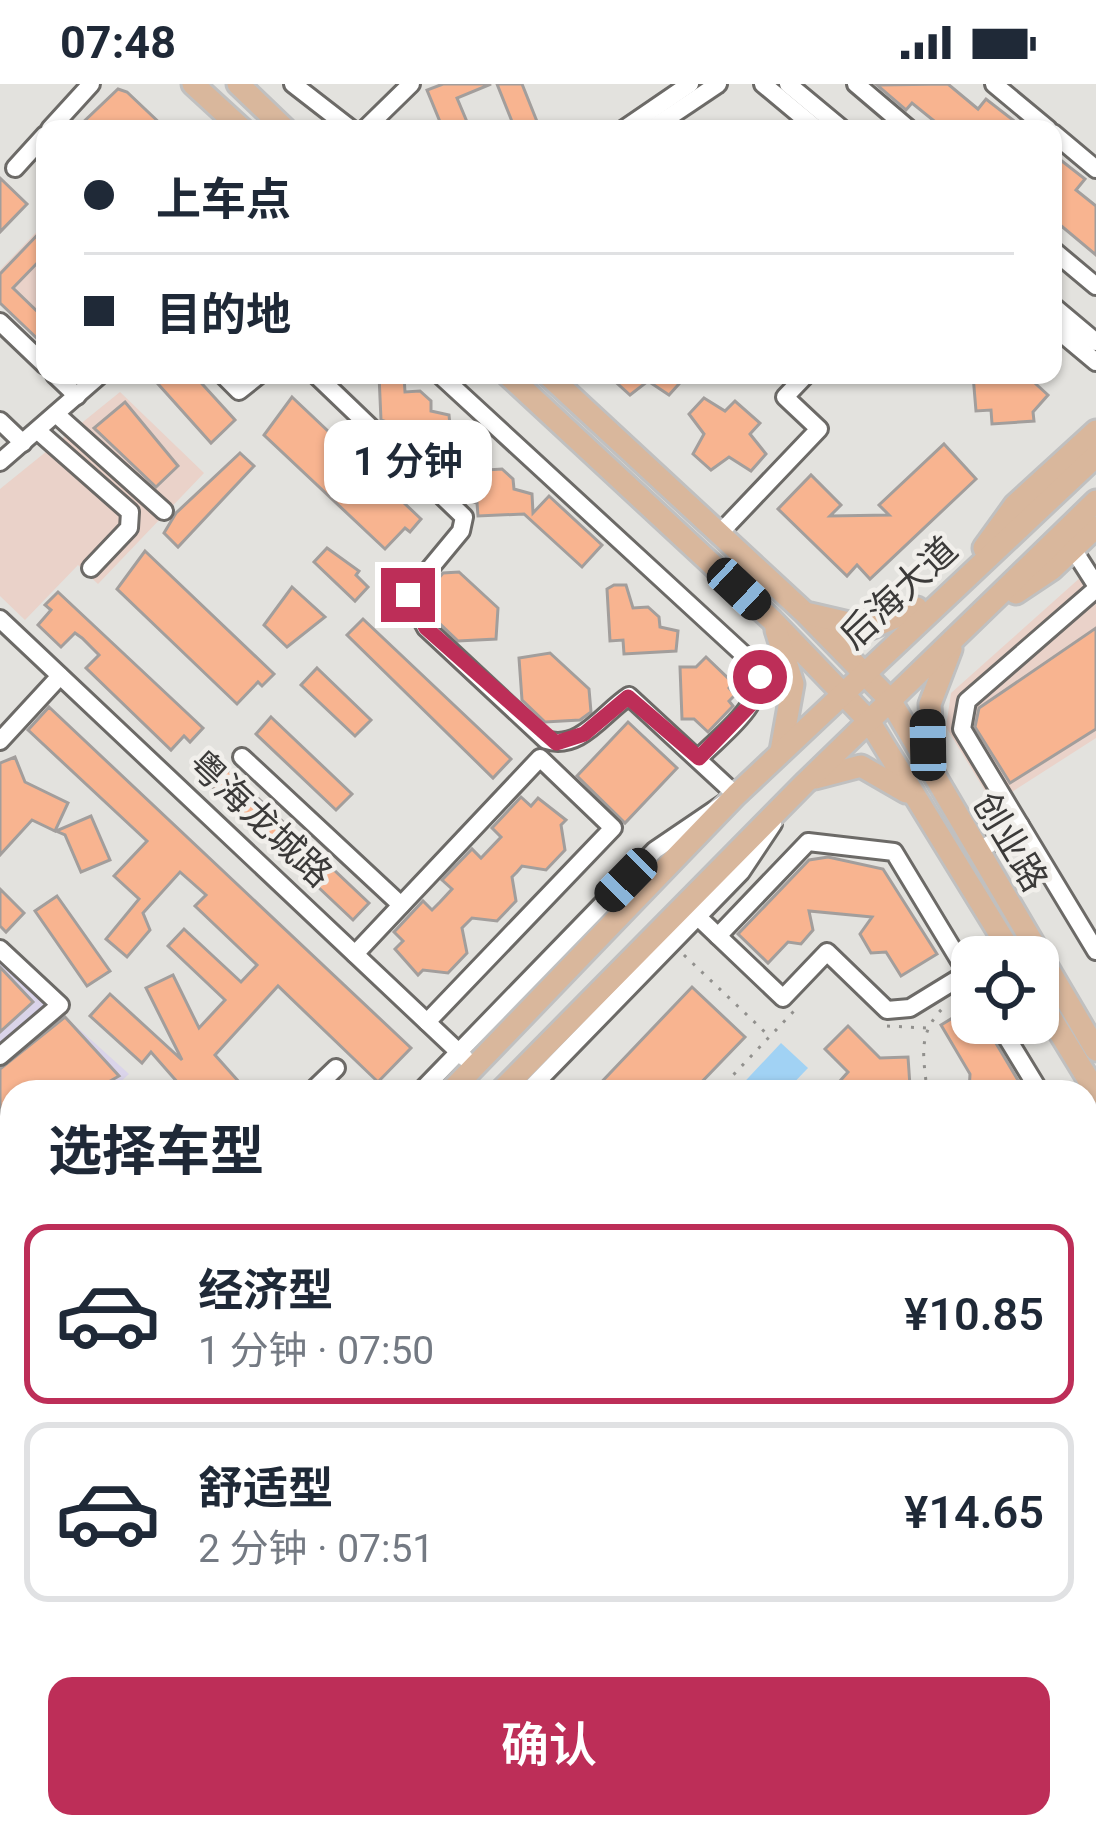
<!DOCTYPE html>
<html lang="zh">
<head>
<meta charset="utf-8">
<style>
  :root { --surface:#fff; --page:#f2f2f3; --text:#1f2937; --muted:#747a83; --line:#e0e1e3; --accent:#bd2e58 }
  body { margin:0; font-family:Roboto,"Noto Sans SC",sans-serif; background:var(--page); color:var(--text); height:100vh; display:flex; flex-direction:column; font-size:45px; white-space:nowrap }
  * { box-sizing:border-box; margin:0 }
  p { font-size:39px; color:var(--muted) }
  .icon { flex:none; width:66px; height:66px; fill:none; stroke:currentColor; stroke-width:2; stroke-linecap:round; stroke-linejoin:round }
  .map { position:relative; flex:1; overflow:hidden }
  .side { position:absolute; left:0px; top:996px; width:1098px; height:759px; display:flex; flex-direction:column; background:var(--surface); border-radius:36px 36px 0 0; box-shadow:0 3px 9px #0004 }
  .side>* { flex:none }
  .guide { position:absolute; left:36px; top:36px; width:1026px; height:264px; border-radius:24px; box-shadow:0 3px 9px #0004; display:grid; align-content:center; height:264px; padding:0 48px; background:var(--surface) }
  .fabs { position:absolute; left:951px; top:852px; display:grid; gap:24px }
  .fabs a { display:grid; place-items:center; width:108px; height:108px; border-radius:24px; background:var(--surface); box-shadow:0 3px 9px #0004; font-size:60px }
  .end { position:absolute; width:54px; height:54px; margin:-27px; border:15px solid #bd2e58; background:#fff; box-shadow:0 0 0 6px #fff }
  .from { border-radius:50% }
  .bubble { position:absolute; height:84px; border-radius:24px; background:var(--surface); box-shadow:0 3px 9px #0004; font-size:39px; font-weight:600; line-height:84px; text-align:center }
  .car { position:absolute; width:36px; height:72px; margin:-36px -18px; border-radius:15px; box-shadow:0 0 9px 3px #0007; background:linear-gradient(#222 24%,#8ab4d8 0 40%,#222 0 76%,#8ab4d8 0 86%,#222 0) }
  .guide b { display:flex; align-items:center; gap:42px; height:114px; font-size:45px }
  .guide b+b { border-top:3px solid var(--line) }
  .guide i { width:30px; height:30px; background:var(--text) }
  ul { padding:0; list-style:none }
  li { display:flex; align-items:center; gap:36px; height:180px; margin:0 24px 18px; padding:0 24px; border:6px solid var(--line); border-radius:24px }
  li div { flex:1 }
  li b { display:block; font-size:45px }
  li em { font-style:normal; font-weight:600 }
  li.on { border-color:var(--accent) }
  li>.icon { width:108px; height:108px; stroke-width:1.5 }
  h2 { padding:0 48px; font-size:54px; line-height:144px }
  .action { display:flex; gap:24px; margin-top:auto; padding:24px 48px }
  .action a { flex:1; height:138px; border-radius:24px; background:var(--accent); color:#fff; font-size:48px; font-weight:600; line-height:138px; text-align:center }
  .status { display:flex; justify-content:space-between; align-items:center; height:84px; padding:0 60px; background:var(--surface); direction:ltr }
  .status svg { height:33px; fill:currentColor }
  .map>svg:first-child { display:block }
  .commercial { fill:#ead2c9 }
  .industrial { fill:#dad4ea }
  .water { fill:#a1d2f4 }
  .building { fill:#f8b490; stroke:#a29e9c; stroke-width:3 }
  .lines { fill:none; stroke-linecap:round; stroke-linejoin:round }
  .minor-casing { stroke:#6c6a67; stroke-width:22 }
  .major-casing { stroke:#c0c0c0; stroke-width:27 }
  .path { stroke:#91908d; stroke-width:3; stroke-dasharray:3 9; stroke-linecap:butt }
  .minor { stroke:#fff; stroke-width:16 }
  .major { stroke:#d9b79c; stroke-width:21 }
  .route { stroke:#bd2e58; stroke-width:15 }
  .labels { text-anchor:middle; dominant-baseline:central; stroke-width:9; stroke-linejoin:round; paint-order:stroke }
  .street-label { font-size:36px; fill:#3b3a39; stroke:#f1efeb }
</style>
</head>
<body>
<div class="status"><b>07:48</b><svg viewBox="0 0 49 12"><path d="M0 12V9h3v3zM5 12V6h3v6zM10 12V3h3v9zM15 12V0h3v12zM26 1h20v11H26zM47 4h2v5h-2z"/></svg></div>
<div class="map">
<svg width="1096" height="1753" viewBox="0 0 1096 1753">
  <rect width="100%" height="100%" fill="#e3e2de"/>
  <g class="commercial">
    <polygon points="45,139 45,262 0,219 0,186"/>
    <polygon points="120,308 204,389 98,500 78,481 25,536 0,512 0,405"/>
    <polygon points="1091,484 1096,492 1096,654 993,720 946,643 951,609"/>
  </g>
  <polygon class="industrial" points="0,874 129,990 109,1008 12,1008 12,1096 0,1106"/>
  <polygon class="water" points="781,959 808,984 785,1008 735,1008"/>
  <g class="building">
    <polygon points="443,0 491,0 457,14 470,45 443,45 427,6"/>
    <polygon points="497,0 522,0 540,45 515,45"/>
    <polygon points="948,0 978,25 986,15 1013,36 1006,45 944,45 912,19 906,26 877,1"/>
    <polygon points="118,5 127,8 166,45 76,45"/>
    <polygon points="1058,74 1085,95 1076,106 1096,122 1096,171 1053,135 1053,80"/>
    <polygon points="0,94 27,120 0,148"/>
    <polygon points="45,143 45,171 13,204 45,235 45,262 0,219 0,190"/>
    <polygon points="150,291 194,291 235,336 211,359"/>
    <polygon points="379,291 404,292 405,308 420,307 431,317 431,327 449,331 451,351 400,354 395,341 381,336"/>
    <polygon points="608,291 687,291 669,311 648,297 630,311"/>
    <polygon points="973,291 1026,291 1048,311 1033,328 1034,337 992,340 991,326 976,327"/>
    <polygon points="292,313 421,435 410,448 405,444 385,465 264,351"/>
    <polygon points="704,314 725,327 735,317 760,339 750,350 766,370 751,387 729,373 711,386 693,370 704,350 689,330"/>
    <polygon points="125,318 178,382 156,403 94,344"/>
    <polygon points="944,360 976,395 870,495 857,481 847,492 778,425 811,391 841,421 830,432 889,431 879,421"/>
    <polygon points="480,363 487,386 502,385 513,395 514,405 532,410 533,429 549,412 602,461 582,483 524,430 478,432 477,419 464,415 461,364"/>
    <polygon points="240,369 254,382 178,463 164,449 176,429"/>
    <polygon points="327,464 359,487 356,491 368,503 355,517 314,478"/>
    <polygon points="145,467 274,590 262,602 258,598 237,620 117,505"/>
    <polygon points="459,488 498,524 496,555 458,557 436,536 429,506 443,489"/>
    <polygon points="614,501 626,501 633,524 648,523 659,533 660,543 678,547 676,567 624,570 623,556 610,557 607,505"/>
    <polygon points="292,503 325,533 287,563 264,541"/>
    <polygon points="58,508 203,644 190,658 184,652 171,666 86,584 99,571 82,554 75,549 61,563 38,541 51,526 45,521"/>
    <polygon points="363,535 511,675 493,694 347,551"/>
    <polygon points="1096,544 1096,645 1010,699 975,643 979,624"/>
    <polygon points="550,569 589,605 591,628 580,636 545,638 522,616 519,574"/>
    <polygon points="706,573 733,599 729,604 735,611 729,617 733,622 708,648 694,635 682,635 680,583 696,583"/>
    <polygon points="317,584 371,636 355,652 301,601"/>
    <polygon points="49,623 411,964 378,998 278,902 215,971 248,1008 186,1008 151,968 142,979 90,932 110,910 182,976 146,904 173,891 199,944 225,916 168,862 184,845 241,898 257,881 195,822 206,811 180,788 143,829 150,846 127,873 106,855 139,815 114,792 147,757 28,646"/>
    <polygon points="271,633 352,710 336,726 256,650"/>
    <polygon points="628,638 677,684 625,739 577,692"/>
    <polygon points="15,673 25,698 68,719 55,747 32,736 0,771 0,679"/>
    <polygon points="225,683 369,819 353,836 209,700"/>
    <polygon points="521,713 531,722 538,714 566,736 561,741 565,766 546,786 522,782 517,788 512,793 516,817 497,837 472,834 462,844 467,869 448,889 423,886 418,891 395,865 403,857 394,848 423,817 432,826 440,818 452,805 442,796 472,765 481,774 501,753 492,744"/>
    <polygon points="91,732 110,776 81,788 65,751 56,747"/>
    <polygon points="828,773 883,785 937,870 901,892 886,868 871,869 860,850 872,833 809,827 813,846 801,860 788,858 768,879 738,850 809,776"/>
    <polygon points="0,805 24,829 6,848 0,842"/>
    <polygon points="57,812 110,887 87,902 35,827"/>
    <polygon points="0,883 33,918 0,948"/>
    <polygon points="692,903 745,953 692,1008 592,1008"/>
    <polygon points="972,922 972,939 984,939 1025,1008 969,1008 970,990 941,941"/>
    <polygon points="65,933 119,992 91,1008 12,1008 12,1077 0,1064 0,985"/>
    <polygon points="848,942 880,974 908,973 910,1002 852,1008 840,997 848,988 825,965"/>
    <polygon points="12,1103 12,1185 0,1173 0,1115"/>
    <polygon points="12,1188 12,1254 0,1264 0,1198"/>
    <polygon points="0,1624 12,1635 12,1678 0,1667"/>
  </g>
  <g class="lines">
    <g class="minor-casing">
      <g id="minor">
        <polyline points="293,0 351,45"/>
        <polyline points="763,0 817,45"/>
        <polyline points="788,0 842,45"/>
        <polyline points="856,0 909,45"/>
        <polyline points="994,0 1048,45"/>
        <polyline points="50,45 91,0"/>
        <polyline points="365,45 411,0"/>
        <polyline points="624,45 690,0"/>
        <polyline points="651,45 718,0"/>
        <polyline points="1053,49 1096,85"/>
        <polyline points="15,84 45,51"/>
        <polyline points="1053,166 1096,202"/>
        <polyline points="1053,222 1096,258"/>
        <polyline points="0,238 45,281"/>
        <polyline points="1053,242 1096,278"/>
        <polyline points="55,291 77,312"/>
        <polyline points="223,291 239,307 259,291"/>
        <path d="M 316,291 L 464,433 L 461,447 L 408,511 L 426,544 L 546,656 C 580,667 603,629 629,612 L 736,711 L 655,766 L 420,1008"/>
        <path d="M 440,291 L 755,581 C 770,618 723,649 699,674"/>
        <polyline points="56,330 164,427"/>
        <polyline points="0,337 23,359"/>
        <polyline points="38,347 130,428 129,444 91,484"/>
        <polyline points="0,378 100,291"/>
        <polyline points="719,450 819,345 785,313 806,291"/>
        <polyline points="1073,465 1096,501"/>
        <polyline points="1096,505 967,617 962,645 1096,867"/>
        <polyline points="0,535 465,974"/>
        <polyline points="0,657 60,592"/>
        <polyline points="242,673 401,821"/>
        <polyline points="977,768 1020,741"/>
        <polyline points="698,833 783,914 827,868 887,926 910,924 972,886"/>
        <polyline points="718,852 808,758 894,768 972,897"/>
        <polyline points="0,865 60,921 0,972"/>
        <polyline points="355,870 540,674 613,744 427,938"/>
        <polyline points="998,939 1040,1008"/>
        <polyline points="311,1008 336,984"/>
        <polyline points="527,1008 741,788 773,740"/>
        <polyline points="1086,1084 1096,1101"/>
        <polyline points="1086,1174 1096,1167"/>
        <polyline points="1086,1208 1096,1197"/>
        <polyline points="0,1307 12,1296"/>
        <polyline points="0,1387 12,1397"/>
        <polyline points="0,1404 12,1415"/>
        <polyline points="0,1528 12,1517"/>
        <polyline points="1086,1613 1096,1606"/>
        <polyline points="360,1743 371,1753"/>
        <polyline points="392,1743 403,1753"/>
        <polyline points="234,1753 243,1743"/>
        <polyline points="586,1753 595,1743"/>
      </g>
    </g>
    <g class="major-casing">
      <g id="major">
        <polyline points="193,0 242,45"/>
        <polyline points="238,0 285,45"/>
        <polyline points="508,291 772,536 869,637 1014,873"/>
        <polyline points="548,291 804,528 890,616 1096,966"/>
        <polyline points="984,464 1015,421 1096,347"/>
        <polyline points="1016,509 1052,485 1096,443"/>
        <polyline points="810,530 870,544 917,524"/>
        <polyline points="776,546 793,600 781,667"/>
        <polyline points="933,679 930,620 951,565"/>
        <polyline points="815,694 861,682 906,708"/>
        <polyline points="1038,913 1096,1008"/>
        <polyline points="450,1008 736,711 1096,372"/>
        <polyline points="500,1008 804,700 1096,417"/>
        <polyline points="0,1461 12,1450"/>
        <polyline points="0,1505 12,1494"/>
      </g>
    </g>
    <g class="path">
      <polyline points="684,871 768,951"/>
      <polyline points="887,942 926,944"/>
      <polyline points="819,1002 825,1008"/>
      <polyline points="717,1008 794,927"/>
      <path d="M 927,1008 C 924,972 916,950 945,922"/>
      <polyline points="1086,1360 1096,1363"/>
      <polyline points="1086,1455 1096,1451"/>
    </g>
    <use href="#minor" class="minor"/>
    <use href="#major" class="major"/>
  </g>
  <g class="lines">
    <polyline class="route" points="408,511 426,544 556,659 584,650 628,613 699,674 755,616 760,593"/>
  </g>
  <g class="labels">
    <g class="street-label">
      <text transform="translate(899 509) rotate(-43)">后海大道</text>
      <text transform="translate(260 735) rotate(43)">粤海龙城路</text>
      <text transform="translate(1010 758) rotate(59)">创业路</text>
    </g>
  </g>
</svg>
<div class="fabs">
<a><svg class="icon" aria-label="locate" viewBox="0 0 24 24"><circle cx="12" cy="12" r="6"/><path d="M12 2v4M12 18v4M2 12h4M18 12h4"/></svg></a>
</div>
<i class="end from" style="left:760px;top:593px"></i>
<i class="end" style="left:408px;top:511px"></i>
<div class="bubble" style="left:324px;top:336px;width:168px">1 分钟</div>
<i class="car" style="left:739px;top:505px;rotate:133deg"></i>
<i class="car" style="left:928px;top:661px;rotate:359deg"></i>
<i class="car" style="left:626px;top:796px;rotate:224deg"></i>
<div class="guide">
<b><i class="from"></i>上车点</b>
<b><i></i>目的地</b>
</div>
<section class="side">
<h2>选择车型</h2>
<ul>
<li class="on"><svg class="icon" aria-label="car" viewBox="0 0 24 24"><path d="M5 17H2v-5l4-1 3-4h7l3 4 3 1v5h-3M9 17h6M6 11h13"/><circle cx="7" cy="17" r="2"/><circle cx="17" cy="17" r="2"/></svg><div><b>经济型</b><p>1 分钟 · 07:50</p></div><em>¥10.85</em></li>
<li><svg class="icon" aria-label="car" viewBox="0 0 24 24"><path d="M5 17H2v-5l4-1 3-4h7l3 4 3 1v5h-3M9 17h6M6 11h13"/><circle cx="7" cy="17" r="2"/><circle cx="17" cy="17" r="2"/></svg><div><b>舒适型</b><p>2 分钟 · 07:51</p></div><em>¥14.65</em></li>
</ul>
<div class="action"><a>确认</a></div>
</section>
</div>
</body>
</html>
